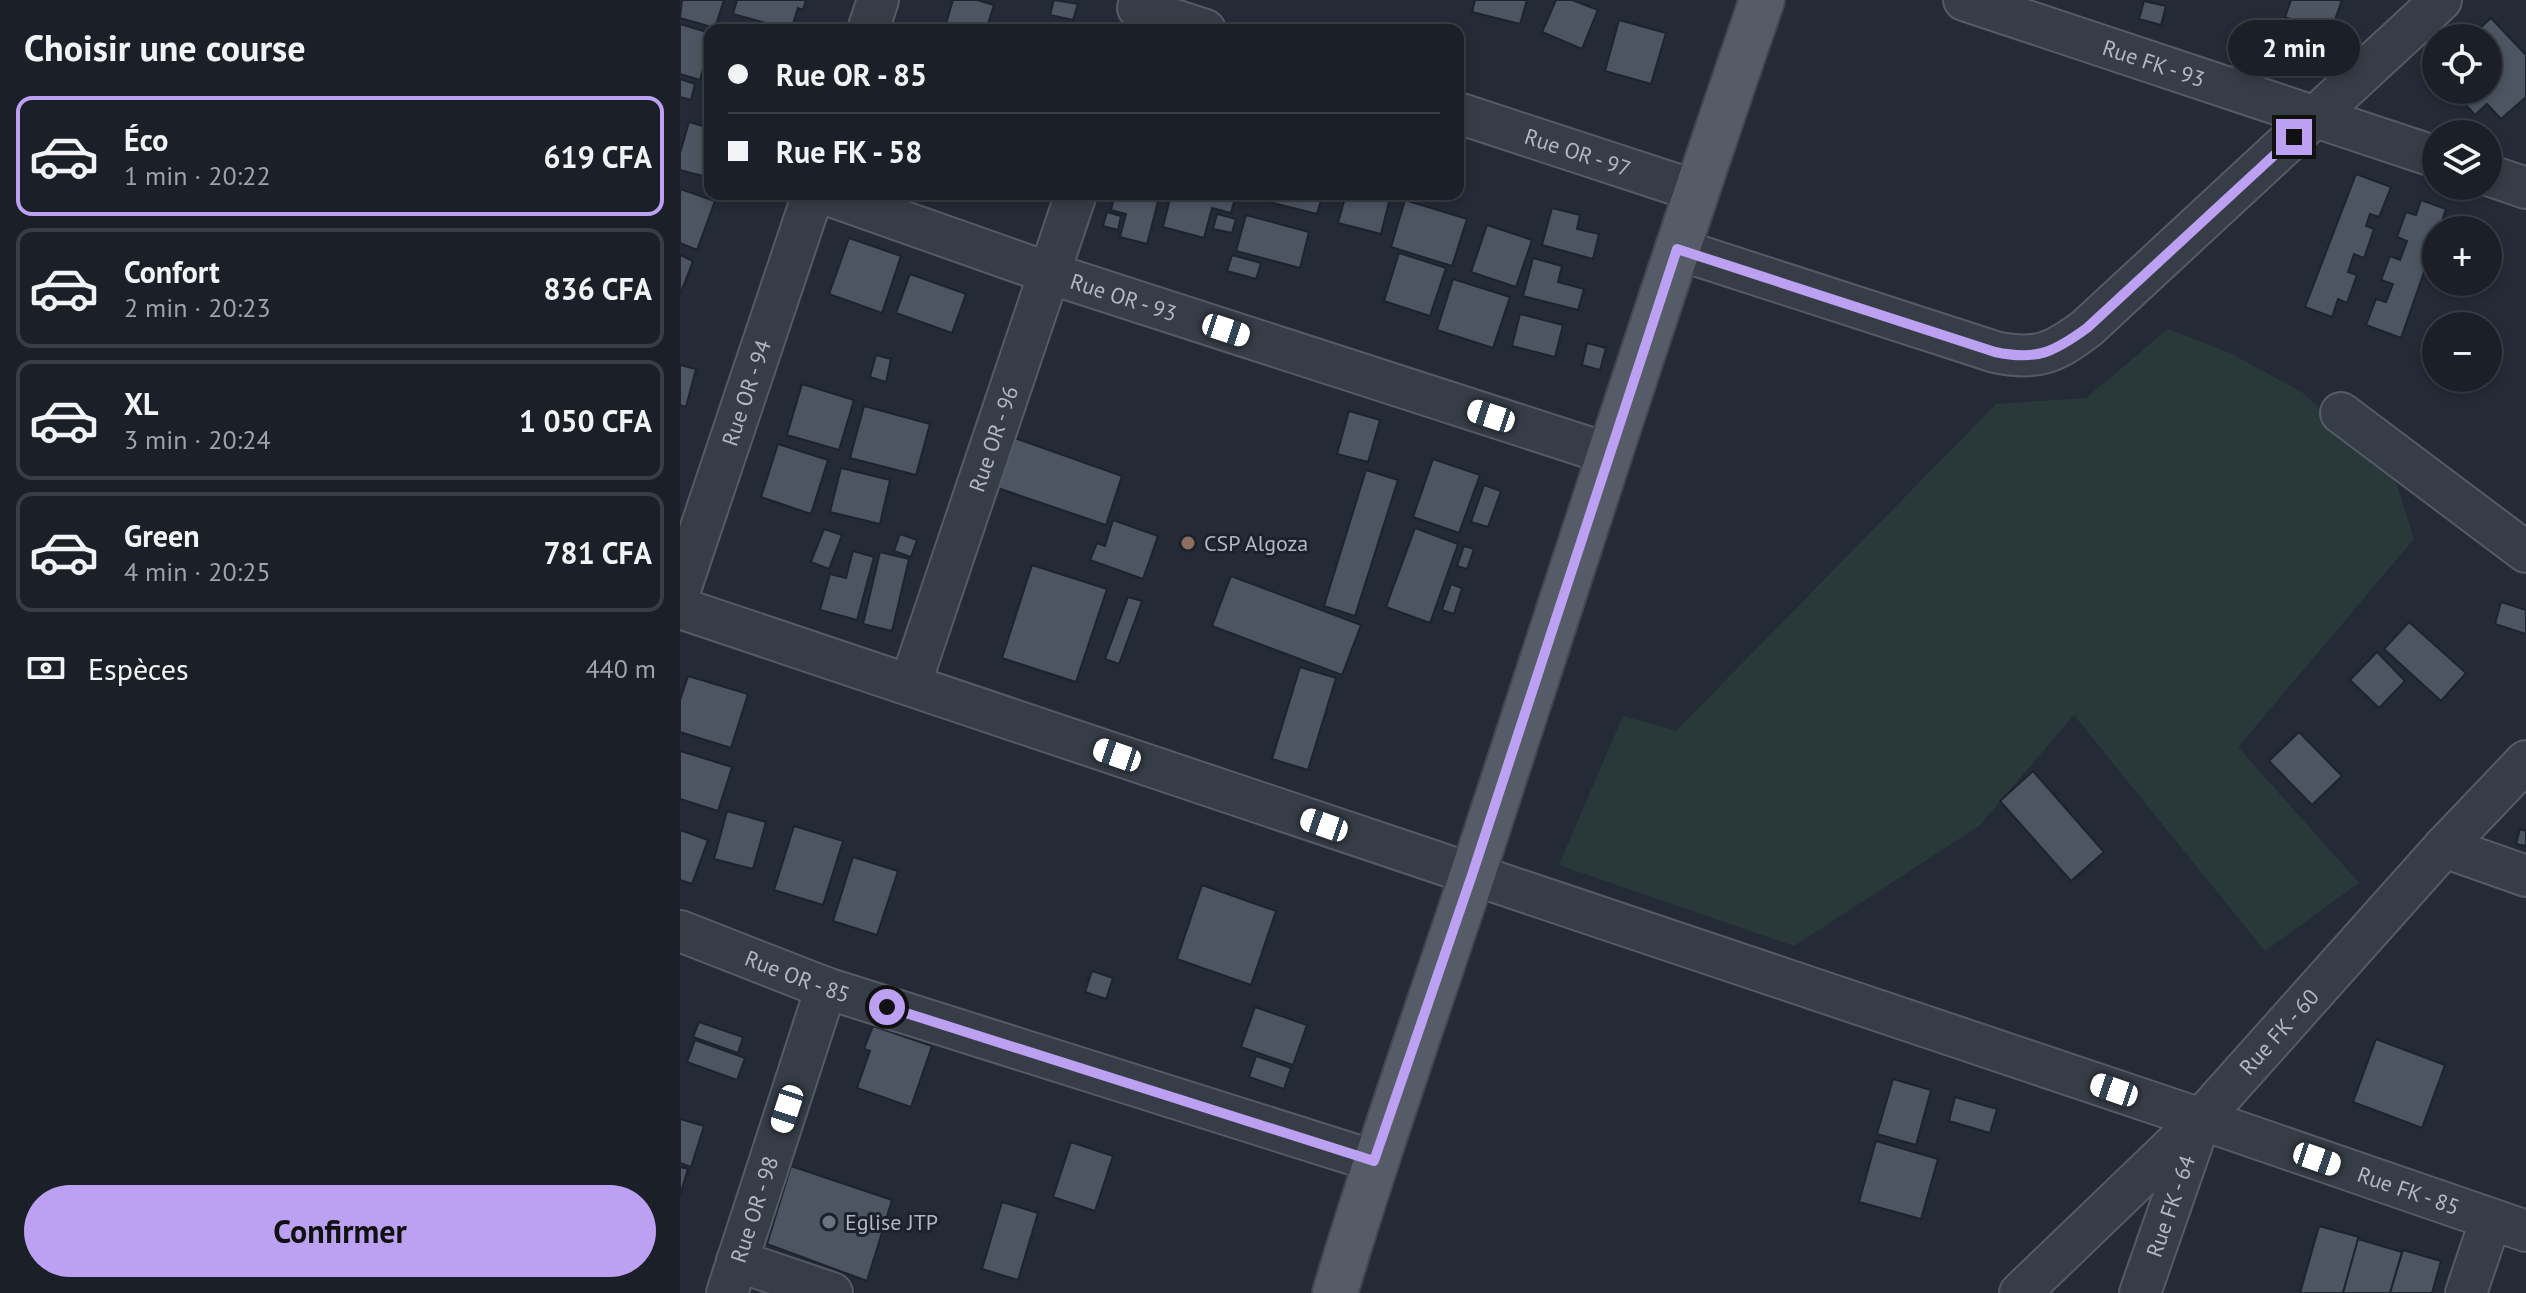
<!DOCTYPE html>
<html lang="fr">
<head>
<meta charset="utf-8">
<style>
  :root { --surface:#1b2028; --page:#282d34; --text:#f1f3f6; --muted:#a0a3a8; --line:#393e45; --accent:#bca0f2 }
  body { margin:0; font-family:"PT Sans",sans-serif; background:var(--page); color:var(--text); height:100vh; display:flex; flex-direction:column; font-size:30px; white-space:nowrap }
  * { box-sizing:border-box; margin:0 }
  p { font-size:26px; color:var(--muted) }
  .icon { flex:none; width:44px; height:44px; fill:none; stroke:currentColor; stroke-width:2; stroke-linecap:round; stroke-linejoin:round }
  .map { position:relative; flex:1; overflow:hidden }
  .sheet { display:flex; flex-direction:column; background:var(--surface); width:680px }
  .sheet>* { flex:none }
  .hud { position:absolute; left:24px; top:24px; width:760px; height:176px; border-radius:16px; box-shadow:0 4px 12px #0003,0 0 0 2px var(--line); display:grid; align-content:center; height:176px; padding:0 24px; background:var(--surface) }
  .buttons { position:absolute; left:1742px; top:24px; display:grid; gap:16px }
  .buttons a { display:grid; place-items:center; width:80px; height:80px; border-radius:50%; background:var(--surface); box-shadow:0 4px 12px #0003,0 0 0 2px var(--line); font-size:40px }
  .end { position:absolute; width:36px; height:36px; margin:-18px; border:10px solid #bca0f2; background:#111; box-shadow:0 0 0 4px #111 }
  .from { border-radius:50% }
  .bubble { position:absolute; height:56px; border-radius:28px; background:var(--surface); box-shadow:0 4px 12px #0003,0 0 0 2px var(--line); font-size:26px; font-weight:800; line-height:56px; text-align:center }
  .car { position:absolute; width:24px; height:48px; margin:-24px -12px; border-radius:10px; box-shadow:0 0 6px 2px #0007; background:linear-gradient(#fff 24%,#345 0 40%,#fff 0 76%,#345 0 86%,#fff 0) }
  .hud b { display:flex; align-items:center; gap:28px; height:76px; font-size:30px }
  .hud b+b { border-top:2px solid var(--line) }
  .hud i { width:20px; height:20px; background:var(--text) }
  ul { padding:0; list-style:none }
  li { display:flex; align-items:center; gap:24px; height:120px; margin:0 16px 12px; padding:0 8px; border:4px solid var(--line); border-radius:16px }
  li div { flex:1 }
  li b { display:block; font-size:30px }
  li em { font-style:normal; font-weight:800 }
  li.current { border-color:var(--accent) }
  li>.icon { width:72px; height:72px; stroke-width:1.5 }
  h2 { padding:0 24px; font-size:36px; line-height:96px }
  .pay { display:flex; align-items:center; gap:20px; height:88px; padding:0 24px; font-size:30px }
  .pay p { margin-inline-start:auto }
  .action { display:flex; gap:16px; margin-top:auto; padding:16px 24px }
  .action a { flex:1; height:92px; border-radius:48px; background:var(--accent); color:#111; font-size:32px; font-weight:800; line-height:92px; text-align:center }
  main { display:flex; flex:1; min-height:0 }
  .map>svg:first-child { display:block }
  .green { fill:#293939 }
  .building { fill:#4c5561; stroke:#1e242d; stroke-width:2 }
  .lines { fill:none; stroke-linecap:round; stroke-linejoin:round }
  .minor-casing { stroke:#555b65; stroke-width:44 }
  .major-casing { stroke:#404650; stroke-width:48 }
  .minor { stroke:#373d47; stroke-width:40 }
  .major { stroke:#555c67; stroke-width:44 }
  .route { stroke:#bca0f2; stroke-width:10 }
  .education-dot { fill:#8d6e63; stroke:#1c222b; stroke-width:3 }
  .worship-dot { fill:#6b7280; stroke:#1c222b; stroke-width:3 }
  .labels { text-anchor:middle; dominant-baseline:central; stroke-width:6; stroke-linejoin:round; paint-order:stroke }
  .street-label { font-size:22px; fill:#b2b8c3; stroke:#1c222b }
  .poi-label { font-size:22px; fill:#b2b8c3; stroke:#1c222b; text-anchor:start }
</style>
</head>
<body>
<main>
<section class="sheet">
<h2>Choisir une course</h2>
<ul>
<li class="current"><svg class="icon" aria-label="car" viewBox="0 0 24 24"><path d="M5 17H2v-5l4-1 3-4h7l3 4 3 1v5h-3M9 17h6M6 11h13"/><circle cx="7" cy="17" r="2"/><circle cx="17" cy="17" r="2"/></svg><div><b>Éco</b><p>1 min · 20:22</p></div><em>619 CFA</em></li>
<li><svg class="icon" aria-label="car" viewBox="0 0 24 24"><path d="M5 17H2v-5l4-1 3-4h7l3 4 3 1v5h-3M9 17h6M6 11h13"/><circle cx="7" cy="17" r="2"/><circle cx="17" cy="17" r="2"/></svg><div><b>Confort</b><p>2 min · 20:23</p></div><em>836 CFA</em></li>
<li><svg class="icon" aria-label="car" viewBox="0 0 24 24"><path d="M5 17H2v-5l4-1 3-4h7l3 4 3 1v5h-3M9 17h6M6 11h13"/><circle cx="7" cy="17" r="2"/><circle cx="17" cy="17" r="2"/></svg><div><b>XL</b><p>3 min · 20:24</p></div><em>1 050 CFA</em></li>
<li><svg class="icon" aria-label="car" viewBox="0 0 24 24"><path d="M5 17H2v-5l4-1 3-4h7l3 4 3 1v5h-3M9 17h6M6 11h13"/><circle cx="7" cy="17" r="2"/><circle cx="17" cy="17" r="2"/></svg><div><b>Green</b><p>4 min · 20:25</p></div><em>781 CFA</em></li>
</ul>
<div class="pay"><svg class="icon" aria-label="cash" viewBox="0 0 24 24"><path d="M3 7h18v10H3z"/><circle cx="12" cy="12" r="2"/></svg>Espèces<p>440 m</p></div>
<div class="action"><a>Confirmer</a></div>
</section>
<div class="map">
<svg width="1846" height="1293" viewBox="0 0 1846 1293">
  <rect width="100%" height="100%" fill="#242b36"/>
  <polygon class="green" points="1488,329 1550,353 1623,393 1715,479 1734,539 1558,747 1679,883 1585,951 1394,715 1299,826 1114,946 879,865 943,716 996,731 1316,404 1406,398"/>
  <g class="building">
    <polygon points="2,0 44,0 35,28 0,18"/>
    <polygon points="57,0 126,0 123,10 118,8 111,30 53,14"/>
    <polygon points="273,0 297,0 314,5 306,30 264,30"/>
    <polygon points="374,0 398,4 393,20 370,15"/>
    <polygon points="795,0 847,0 840,24 792,12"/>
    <polygon points="876,0 892,0 918,10 902,49 862,32"/>
    <polygon points="1611,0 1662,0 1650,34 1605,17"/>
    <polygon points="1464,1 1486,6 1481,25 1459,19"/>
    <polygon points="1811,18 1846,55 1846,97 1821,119 1807,104 1795,115 1777,95 1783,90 1808,90 1808,38 1782,38 1794,26 1798,30"/>
    <polygon points="939,20 986,33 971,84 925,71"/>
    <polygon points="0,24 30,33 30,44 20,80 0,74"/>
    <polygon points="0,79 15,84 11,100 0,97"/>
    <polygon points="9,122 30,128 30,178 0,170 0,153"/>
    <polygon points="1676,174 1711,187 1699,217 1690,214 1686,226 1694,229 1684,258 1674,254 1668,272 1677,275 1667,303 1658,299 1652,317 1625,307"/>
    <polygon points="0,189 35,201 17,250 0,243"/>
    <polygon points="219,194 251,194 248,203"/>
    <polygon points="435,194 480,194 467,244 440,237 446,214 431,210"/>
    <polygon points="491,194 540,194 555,198 551,213 532,208 524,238 483,227"/>
    <polygon points="586,194 643,194 637,214 585,201"/>
    <polygon points="666,194 711,194 701,234 658,223"/>
    <polygon points="725,200 787,219 772,266 711,247"/>
    <polygon points="1741,200 1766,209 1759,230 1756,230 1756,238 1721,338 1686,325 1696,299 1706,302 1713,284 1701,280 1710,256 1720,260 1727,241 1717,237 1726,212 1736,215"/>
    <polygon points="872,208 900,215 897,229 919,234 913,259 862,245"/>
    <polygon points="427,212 441,216 438,230 423,226"/>
    <polygon points="537,214 556,219 552,233 533,229"/>
    <polygon points="566,215 629,232 620,268 556,251"/>
    <polygon points="807,225 852,240 836,287 791,272"/>
    <polygon points="169,238 221,256 202,313 149,294"/>
    <polygon points="719,253 766,268 750,316 704,301"/>
    <polygon points="0,255 13,261 0,295"/>
    <polygon points="552,255 581,263 576,279 547,271"/>
    <polygon points="853,258 882,266 878,282 904,289 898,310 843,296"/>
    <polygon points="230,274 286,294 272,333 216,313"/>
    <polygon points="773,279 830,297 813,348 757,330"/>
    <polygon points="840,314 883,325 875,357 832,346"/>
    <polygon points="907,343 926,348 920,370 902,365"/>
    <polygon points="196,355 211,359 206,382 190,377"/>
    <polygon points="0,365 16,369 6,407 0,405"/>
    <polygon points="122,384 174,400 159,450 107,435"/>
    <polygon points="184,406 250,424 236,475 170,458"/>
    <polygon points="669,411 700,420 688,462 657,454"/>
    <polygon points="326,435 442,476 426,525 309,485"/>
    <polygon points="98,444 148,460 131,514 81,497"/>
    <polygon points="753,459 800,475 779,533 733,517"/>
    <polygon points="161,468 210,480 200,524 150,512"/>
    <polygon points="686,470 718,480 675,616 644,606"/>
    <polygon points="804,485 821,491 808,527 791,522"/>
    <polygon points="433,520 478,536 463,579 410,560 417,543 425,546"/>
    <polygon points="735,528 778,544 750,623 706,607"/>
    <polygon points="144,529 162,535 149,569 131,562"/>
    <polygon points="220,534 237,540 231,557 214,551"/>
    <polygon points="784,546 794,549 787,569 777,566"/>
    <polygon points="173,551 194,557 177,620 140,610 150,574 166,578"/>
    <polygon points="200,552 229,559 212,631 183,624"/>
    <polygon points="352,565 427,589 396,682 322,658"/>
    <polygon points="551,576 681,625 662,675 532,626"/>
    <polygon points="771,584 782,588 774,614 762,610"/>
    <polygon points="448,597 462,601 439,664 425,659"/>
    <polygon points="1821,602 1846,610 1846,634 1815,624"/>
    <polygon points="1729,622 1786,673 1761,701 1704,649"/>
    <polygon points="1697,652 1725,681 1699,708 1670,680"/>
    <polygon points="620,667 656,678 628,770 592,759"/>
    <polygon points="8,676 68,694 51,748 0,732 0,700"/>
    <polygon points="1619,732 1662,776 1632,805 1589,761"/>
    <polygon points="0,751 52,767 38,811 0,799"/>
    <polygon points="1353,771 1424,852 1391,881 1320,801"/>
    <polygon points="47,811 86,822 73,869 34,859"/>
    <polygon points="114,826 163,841 143,905 94,890"/>
    <polygon points="1840,829 1846,831 1846,846 1836,844"/>
    <polygon points="0,830 28,840 12,884 0,880"/>
    <polygon points="173,857 218,871 197,935 153,921"/>
    <polygon points="522,885 596,911 571,985 497,959"/>
    <polygon points="412,971 433,978 426,999 405,992"/>
    <polygon points="575,1007 627,1025 613,1065 561,1047"/>
    <polygon points="19,1022 63,1037 58,1053 13,1037"/>
    <polygon points="193,1026 252,1046 231,1107 177,1088 190,1051 184,1049"/>
    <polygon points="1696,1039 1765,1065 1742,1128 1673,1102"/>
    <polygon points="15,1040 65,1058 57,1080 7,1062"/>
    <polygon points="576,1056 611,1068 604,1089 569,1077"/>
    <polygon points="1213,1079 1251,1090 1236,1145 1197,1134"/>
    <polygon points="1275,1097 1317,1109 1310,1133 1269,1121"/>
    <polygon points="0,1119 24,1126 11,1167 0,1163"/>
    <polygon points="1196,1141 1258,1159 1241,1219 1179,1202"/>
    <polygon points="391,1142 433,1156 415,1211 373,1197"/>
    <polygon points="111,1166 212,1200 187,1281 87,1244"/>
    <polygon points="0,1167 8,1169 0,1195"/>
    <polygon points="322,1202 358,1213 338,1280 302,1269"/>
    <polygon points="1639,1226 1679,1237 1663,1293 1620,1293"/>
    <polygon points="1678,1239 1722,1252 1710,1293 1663,1293"/>
    <polygon points="1723,1250 1761,1261 1752,1293 1710,1293"/>
  </g>
  <g class="lines">
    <g class="minor-casing">
      <g id="minor">
        <path id="s1" d="M 1284,0 L 1756,157"/>
        <polyline points="458,8 525,30"/>
        <polyline points="188,30 198,0"/>
        <path id="s2" d="M 778,113 L 1016,191"/>
        <polyline points="1808,175 1846,188"/>
        <path id="s3" d="M 145,194 L 369,273 L 929,454"/>
        <path d="M 997,249 L 1315,352 C 1357,361 1374,353 1407,328 L 1761,0"/>
        <polyline points="1661,413 1846,552"/>
        <path id="s4" d="M 0,590 L 133,194"/>
        <path id="s5" d="M 0,608 L 1521,1119 L 1846,1231"/>
        <path id="s6" d="M 230,685 L 396,194"/>
        <polyline points="1764,847 1846,876"/>
        <path id="s7" d="M 0,931 L 146,988 L 694,1161"/>
        <polyline points="57,1261 152,1293"/>
        <path id="s8" d="M 47,1293 L 146,988"/>
        <path id="s9" d="M 1340,1293 L 1521,1119 L 1764,847 L 1846,761"/>
        <path id="s10" d="M 1460,1293 L 1518,1127"/>
        <polyline points="1786,1293 1811,1219"/>
      </g>
    </g>
    <g class="major-casing">
      <path id="major" d="M 655,1293 C 697,1151 747,1012 794,870 C 889,580 982,289 1082,0"/>
    </g>
    <use href="#minor" class="minor"/>
    <use href="#major" class="major"/>
  </g>
  <g class="lines">
    <path class="route" d="M 207,1007 L 694,1161 L 792,875 L 997,249 L 1315,352 C 1357,361 1374,352 1407,328 L 1614,137"/>
  </g>
  <circle class="education-dot" cx="508" cy="543" r="8"/>
  <circle class="worship-dot" cx="149" cy="1222" r="8"/>
  <g class="labels">
    <g class="street-label">
      <text stroke="none"><textPath href="#s1" startOffset="200">Rue FK - 93</textPath></text>
      <text stroke="none"><textPath href="#s2" startOffset="126">Rue OR - 97</textPath></text>
      <text stroke="none"><textPath href="#s3" startOffset="316">Rue OR - 93</textPath></text>
      <text stroke="none"><textPath href="#s4" startOffset="208">Rue OR - 94</textPath></text>
      <text stroke="none"><textPath href="#s6" startOffset="260">Rue OR - 96</textPath></text>
      <text stroke="none"><textPath href="#s7" startOffset="126">Rue OR - 85</textPath></text>
      <text stroke="none"><textPath href="#s9" startOffset="368">Rue FK - 60</textPath></text>
      <text stroke="none"><textPath href="#s5" startOffset="1824">Rue FK - 85</textPath></text>
      <text stroke="none"><textPath href="#s10" startOffset="92">Rue FK - 64</textPath></text>
      <text stroke="none"><textPath href="#s8" startOffset="88">Rue OR - 98</textPath></text>
    </g>
    <g class="poi-label">
      <text x="524" y="543">CSP Algoza</text>
      <text x="165" y="1222">Eglise JTP</text>
    </g>
  </g>
</svg>
<div class="buttons">
<a><svg class="icon" aria-label="locate" viewBox="0 0 24 24"><circle cx="12" cy="12" r="6"/><path d="M12 2v4M12 18v4M2 12h4M18 12h4"/></svg></a>
<a><svg class="icon" aria-label="layers" viewBox="0 0 24 24"><path d="M12 4l9 5-9 5-9-5zM3 14l9 5 9-5"/></svg></a>
<a>+</a>
<a>−</a>
</div>
<i class="end from" style="left:207px;top:1007px"></i>
<i class="end" style="left:1614px;top:137px"></i>
<div class="bubble" style="left:1548px;top:20px;width:132px">2 min</div>
<i class="car" style="left:546px;top:330px;rotate:108deg"></i>
<i class="car" style="left:811px;top:416px;rotate:288deg"></i>
<i class="car" style="left:437px;top:755px;rotate:289deg"></i>
<i class="car" style="left:644px;top:825px;rotate:289deg"></i>
<i class="car" style="left:1434px;top:1090px;rotate:289deg"></i>
<i class="car" style="left:107px;top:1109px;rotate:198deg"></i>
<i class="car" style="left:1637px;top:1159px;rotate:109deg"></i>
<div class="hud">
<b><i class="from"></i>Rue OR - 85</b>
<b><i></i>Rue FK - 58</b>
</div>
</div>
</main>
</body>
</html>
